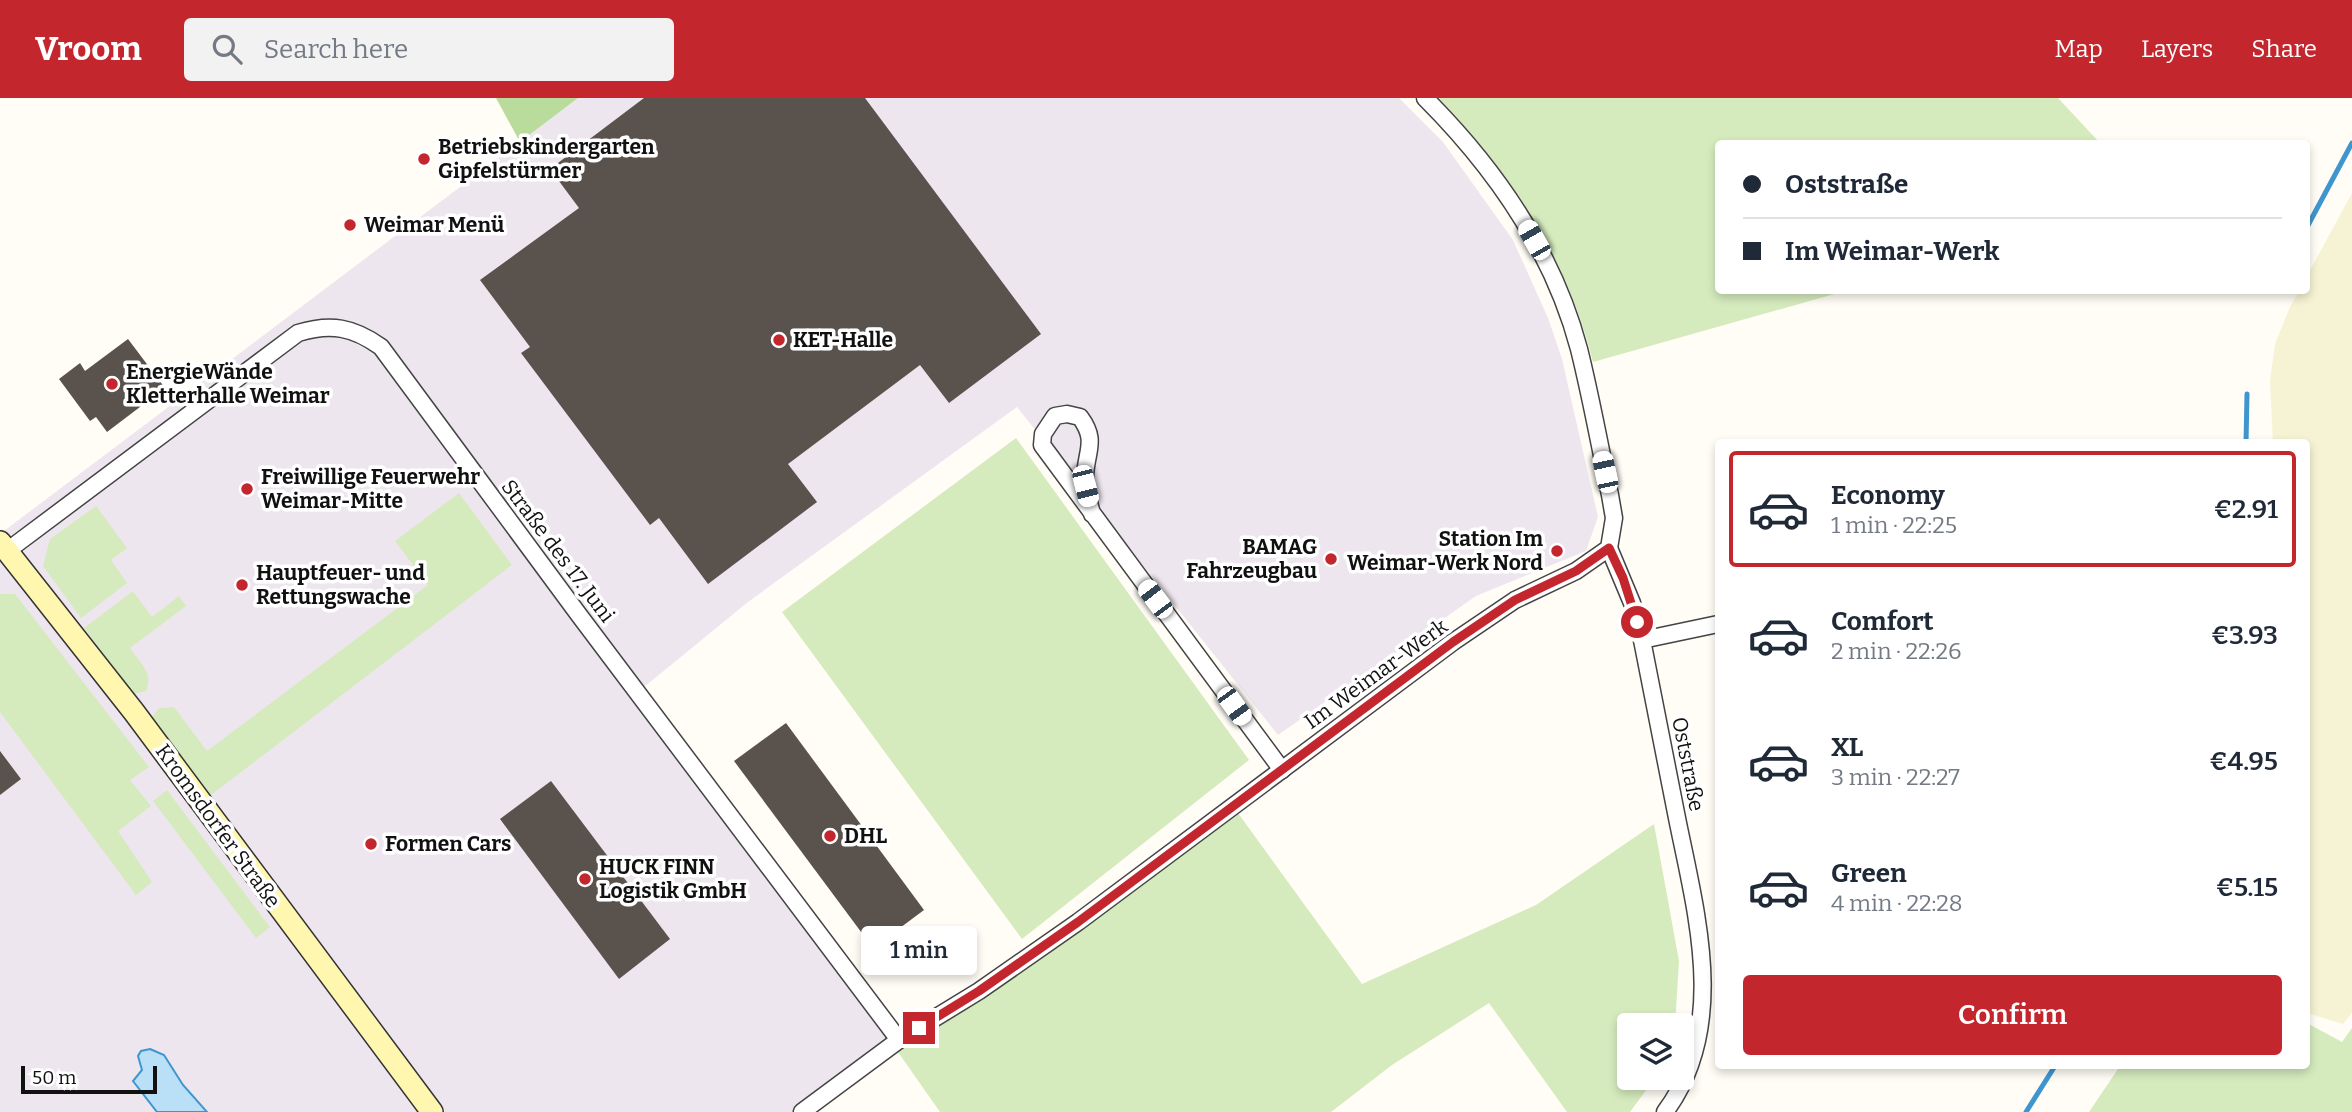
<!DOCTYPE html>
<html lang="en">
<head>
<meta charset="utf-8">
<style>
  :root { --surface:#fff; --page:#f2f2f3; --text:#1f2937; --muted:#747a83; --line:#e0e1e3; --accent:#c4262e }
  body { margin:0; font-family:Bitter,serif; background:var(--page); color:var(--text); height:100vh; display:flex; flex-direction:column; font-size:26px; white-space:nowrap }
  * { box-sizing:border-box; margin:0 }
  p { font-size:23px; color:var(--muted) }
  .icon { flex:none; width:38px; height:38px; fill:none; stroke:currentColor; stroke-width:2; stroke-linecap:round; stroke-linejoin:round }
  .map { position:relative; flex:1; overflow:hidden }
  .side { position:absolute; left:1715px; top:341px; width:595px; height:630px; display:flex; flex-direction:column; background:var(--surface); border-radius:7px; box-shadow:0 4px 10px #0003 }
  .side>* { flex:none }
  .top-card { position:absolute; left:1715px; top:42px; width:595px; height:154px; border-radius:7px; box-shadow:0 4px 10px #0003; display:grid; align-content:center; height:154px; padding:0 28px; background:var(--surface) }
  .tools { position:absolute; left:1617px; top:915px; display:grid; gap:14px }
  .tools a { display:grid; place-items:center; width:77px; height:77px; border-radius:7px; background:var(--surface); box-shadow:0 4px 10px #0003; font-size:35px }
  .scale { position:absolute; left:21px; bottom:18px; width:136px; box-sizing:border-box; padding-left:7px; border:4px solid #111; border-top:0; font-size:19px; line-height:24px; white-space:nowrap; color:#111; -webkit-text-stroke:5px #fff; paint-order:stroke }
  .end { position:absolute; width:32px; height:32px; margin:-16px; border:9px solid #c4262e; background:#fff; box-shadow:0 0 0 4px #fff }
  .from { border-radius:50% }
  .bubble { position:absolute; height:49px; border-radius:7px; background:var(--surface); box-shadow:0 4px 10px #0003; font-size:23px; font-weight:600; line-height:49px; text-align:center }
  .car { position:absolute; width:21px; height:42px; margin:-21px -10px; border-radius:9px; box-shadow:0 0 5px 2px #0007; background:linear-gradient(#fff 24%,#345 0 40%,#fff 0 76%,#345 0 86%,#fff 0) }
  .top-card b { display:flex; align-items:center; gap:24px; height:66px; font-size:26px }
  .top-card b+b { border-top:2px solid var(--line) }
  .top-card i { width:18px; height:18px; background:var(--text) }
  ul { padding:12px 0 0; list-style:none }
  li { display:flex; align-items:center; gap:21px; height:116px; margin:0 14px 10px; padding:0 14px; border:4px solid transparent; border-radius:7px }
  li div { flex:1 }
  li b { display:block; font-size:26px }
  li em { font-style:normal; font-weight:600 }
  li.selected { border-color:var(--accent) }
  li>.icon { width:63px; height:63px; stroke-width:1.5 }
  .action { display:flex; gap:14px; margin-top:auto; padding:14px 28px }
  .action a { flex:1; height:80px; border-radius:7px; background:var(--accent); color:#fff; font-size:28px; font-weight:600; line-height:80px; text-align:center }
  header { display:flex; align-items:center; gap:42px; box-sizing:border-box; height:98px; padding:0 35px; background:var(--accent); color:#fff }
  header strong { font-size:33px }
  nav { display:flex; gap:38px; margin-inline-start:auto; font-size:24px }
  .search { width:490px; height:63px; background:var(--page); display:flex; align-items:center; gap:18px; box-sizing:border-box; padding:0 24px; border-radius:7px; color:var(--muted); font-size:26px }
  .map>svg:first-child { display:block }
  .industrial { fill:#eee6ef }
  .farmland { fill:#f6f3d4 }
  .green { fill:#d5ebbd }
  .forest { fill:#b9dc9c }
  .water { fill:#b9e0f7; stroke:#3f96cf; stroke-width:2 }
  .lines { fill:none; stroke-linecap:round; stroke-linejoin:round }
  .stream { stroke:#3f96cf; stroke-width:5 }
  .building { fill:#5a524d }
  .street-casing { stroke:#444; stroke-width:19 }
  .secondary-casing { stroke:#333; stroke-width:24 }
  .street { stroke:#fff; stroke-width:16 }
  .secondary { stroke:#fff6b0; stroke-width:21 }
  .route { stroke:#c4262e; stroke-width:9 }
  .poi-dot { fill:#c4262e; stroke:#fff; stroke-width:2.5 }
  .labels { text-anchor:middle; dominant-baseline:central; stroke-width:7; stroke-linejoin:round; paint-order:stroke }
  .poi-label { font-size:21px; font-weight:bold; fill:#111; stroke:#fff; text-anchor:start }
  .street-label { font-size:21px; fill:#111; stroke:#fff }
</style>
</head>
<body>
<header>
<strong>Vroom</strong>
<div class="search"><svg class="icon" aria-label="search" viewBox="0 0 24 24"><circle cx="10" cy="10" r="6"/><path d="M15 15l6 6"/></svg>Search here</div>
<nav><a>Map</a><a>Layers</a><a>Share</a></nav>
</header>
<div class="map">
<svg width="2352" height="1014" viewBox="0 0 2352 1014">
  <rect width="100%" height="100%" fill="#fffdf5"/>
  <polygon class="industrial" points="578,0 1399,0 1443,44 1513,142 1548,220 1562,261 1598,419 1586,453 1476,498 1278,637 1017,309 748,504 638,594 899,942 802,1014 0,1014 0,436"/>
  <polygon class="farmland" points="2352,95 2352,915 2343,926 2307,915 2306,345 2273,345 2270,283 2275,246 2290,209 2299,193 2306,192 2307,178"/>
  <g class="green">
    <path d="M 1439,0 L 2058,0 L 2100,45 L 1718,46 L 1718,192 L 1845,193 L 1593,264 C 1567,160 1512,76 1439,0 Z"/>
    <polygon points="1016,340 1249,662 1022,841 782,514"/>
    <polygon points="459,395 512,467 211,697 152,619 159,610 174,609 207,653 428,487 395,443"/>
    <polygon points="96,408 127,450 111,462 127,485 81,520 43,468 50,441"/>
    <path d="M 133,493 L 152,519 L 179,498 L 186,508 L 130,550 C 140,565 154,575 146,593 L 134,596 L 84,530 Z"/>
    <polygon points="0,496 15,496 149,669 130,682 151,708 118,733 152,784 136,797 0,614"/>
    <polygon points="167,692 270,829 256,840 153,703"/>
    <polygon points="1238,715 1362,886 1536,807 1654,726 1679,863 1675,927 1629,928 1629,980 1655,980 1630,1014 1567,1014 1489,905 1392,967 1331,1014 940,1014 898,954"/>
    <polygon points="2307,925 2342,944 2352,930 2352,1014 2089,1014 2120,968 2306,968"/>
  </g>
  <polygon class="forest" points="496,0 578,0 520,44"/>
  <polygon class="water" points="150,951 164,957 183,987 207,1014 157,1014 133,983 142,972 138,958 141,953"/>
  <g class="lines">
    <g class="stream">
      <polyline points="2306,131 2352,45"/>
      <polyline points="2246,345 2247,296"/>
      <polyline points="2026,1014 2055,968"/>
    </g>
  </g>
  <g class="building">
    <polygon points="644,0 865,0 1041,236 949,305 920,267 788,366 817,404 708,486 659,420 650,427 521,255 530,249 480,182 579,110 550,71"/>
    <polygon points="128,241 165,290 107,334 96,319 90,323 59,281 80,265 85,273"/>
    <polygon points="786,625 924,812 873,850 734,663"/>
    <polygon points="0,653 21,681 0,697"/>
    <polygon points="551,683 670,841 619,881 500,721"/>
  </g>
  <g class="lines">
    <g class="street-casing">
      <g id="street">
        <path d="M 1092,416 C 1089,403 1084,390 1085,377 C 1087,351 1097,342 1080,319 L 1067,316 L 1055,318 L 1043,336 L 1042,347 L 1282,672"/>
        <path d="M 1609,450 L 1632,505 L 1642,542 C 1654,601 1665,661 1677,720 C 1696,815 1729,928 1665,1014"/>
        <path d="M 7,453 L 298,235 C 331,225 353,229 381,249 L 579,517 L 899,942"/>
        <polyline points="1642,542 1718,526"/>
        <path d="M 802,1014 L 899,942 L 979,893 L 1078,824 L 1453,544 L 1515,502 L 1576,473 L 1609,450 L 1614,420 L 1610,397 C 1600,349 1591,299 1579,251 C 1553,153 1496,71 1425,0"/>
      </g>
    </g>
    <g class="secondary-casing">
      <polyline id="secondary" points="0,444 134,614 432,1014"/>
    </g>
    <use href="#street" class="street"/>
    <use href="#secondary" class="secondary"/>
  </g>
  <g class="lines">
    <polyline class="route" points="919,930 979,893 1078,824 1453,544 1515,502 1576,473 1609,450 1623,480 1637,524"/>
  </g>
  <g class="poi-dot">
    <circle cx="424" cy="61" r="7"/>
    <circle cx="350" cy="127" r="7"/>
    <circle cx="779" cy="242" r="7"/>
    <circle cx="112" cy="286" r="7"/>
    <circle cx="247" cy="391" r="7"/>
    <circle cx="1557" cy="453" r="7"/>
    <circle cx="1331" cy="461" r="7"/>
    <circle cx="242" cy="487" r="7"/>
    <circle cx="830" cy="738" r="7"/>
    <circle cx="371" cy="746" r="7"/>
    <circle cx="585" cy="781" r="7"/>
  </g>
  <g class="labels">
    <g class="poi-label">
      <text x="438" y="49">Betriebskindergarten<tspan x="438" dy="24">Gipfelstürmer</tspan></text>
      <text x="364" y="127">Weimar Menü</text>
      <text x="793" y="242">KET-Halle</text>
      <text x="126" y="274">EnergieWände<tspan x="126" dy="24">Kletterhalle Weimar</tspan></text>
      <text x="261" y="379">Freiwillige Feuerwehr<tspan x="261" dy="24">Weimar-Mitte</tspan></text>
      <text x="1543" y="441" text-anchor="end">Station Im<tspan x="1543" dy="24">Weimar-Werk Nord</tspan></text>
      <text x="1317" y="449" text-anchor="end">BAMAG<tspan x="1317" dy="24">Fahrzeugbau</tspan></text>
      <text x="256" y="475">Hauptfeuer- und<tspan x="256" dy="24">Rettungswache</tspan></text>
      <text x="844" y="738">DHL</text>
      <text x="385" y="746">Formen Cars</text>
      <text x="599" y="769">HUCK FINN<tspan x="599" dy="24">Logistik GmbH</tspan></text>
    </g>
    <g class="street-label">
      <text transform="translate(558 453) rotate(53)">Straße des 17. Juni</text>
      <text transform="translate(1376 576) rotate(-36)">Im Weimar-Werk</text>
      <text transform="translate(1688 666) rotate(79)">Oststraße</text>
      <text transform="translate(218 728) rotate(54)">Kromsdorfer Straße</text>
    </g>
  </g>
</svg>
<div class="tools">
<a><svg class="icon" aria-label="layers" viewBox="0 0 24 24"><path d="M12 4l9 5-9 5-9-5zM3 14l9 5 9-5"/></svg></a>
</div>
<div class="scale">50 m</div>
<i class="end from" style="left:1637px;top:524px"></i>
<i class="end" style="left:919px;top:930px"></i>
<div class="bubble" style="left:861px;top:828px;width:116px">1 min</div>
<i class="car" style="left:1534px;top:142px;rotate:330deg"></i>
<i class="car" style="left:1605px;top:374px;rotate:348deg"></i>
<i class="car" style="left:1085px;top:388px;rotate:166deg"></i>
<i class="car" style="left:1155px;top:501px;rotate:323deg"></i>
<i class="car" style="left:1234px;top:608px;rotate:144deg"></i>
<div class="top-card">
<b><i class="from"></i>Oststraße</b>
<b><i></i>Im Weimar-Werk</b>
</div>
<section class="side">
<ul>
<li class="selected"><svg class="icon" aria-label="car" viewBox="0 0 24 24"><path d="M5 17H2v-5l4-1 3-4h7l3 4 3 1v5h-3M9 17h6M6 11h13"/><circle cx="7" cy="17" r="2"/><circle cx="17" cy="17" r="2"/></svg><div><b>Economy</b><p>1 min · 22:25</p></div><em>€2.91</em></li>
<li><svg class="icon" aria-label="car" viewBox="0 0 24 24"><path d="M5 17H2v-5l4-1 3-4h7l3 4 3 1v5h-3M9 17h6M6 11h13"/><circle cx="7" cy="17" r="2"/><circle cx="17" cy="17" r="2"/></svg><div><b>Comfort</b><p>2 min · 22:26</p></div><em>€3.93</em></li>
<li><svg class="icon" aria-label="car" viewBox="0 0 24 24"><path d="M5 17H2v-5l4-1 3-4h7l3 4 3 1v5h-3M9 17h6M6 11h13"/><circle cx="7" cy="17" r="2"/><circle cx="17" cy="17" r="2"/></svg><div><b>XL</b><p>3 min · 22:27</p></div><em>€4.95</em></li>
<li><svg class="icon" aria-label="car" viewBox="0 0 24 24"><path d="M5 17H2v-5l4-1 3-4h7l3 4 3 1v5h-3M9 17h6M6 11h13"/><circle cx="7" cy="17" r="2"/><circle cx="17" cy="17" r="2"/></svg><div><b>Green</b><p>4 min · 22:28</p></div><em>€5.15</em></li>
</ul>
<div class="action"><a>Confirm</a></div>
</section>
</div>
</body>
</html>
